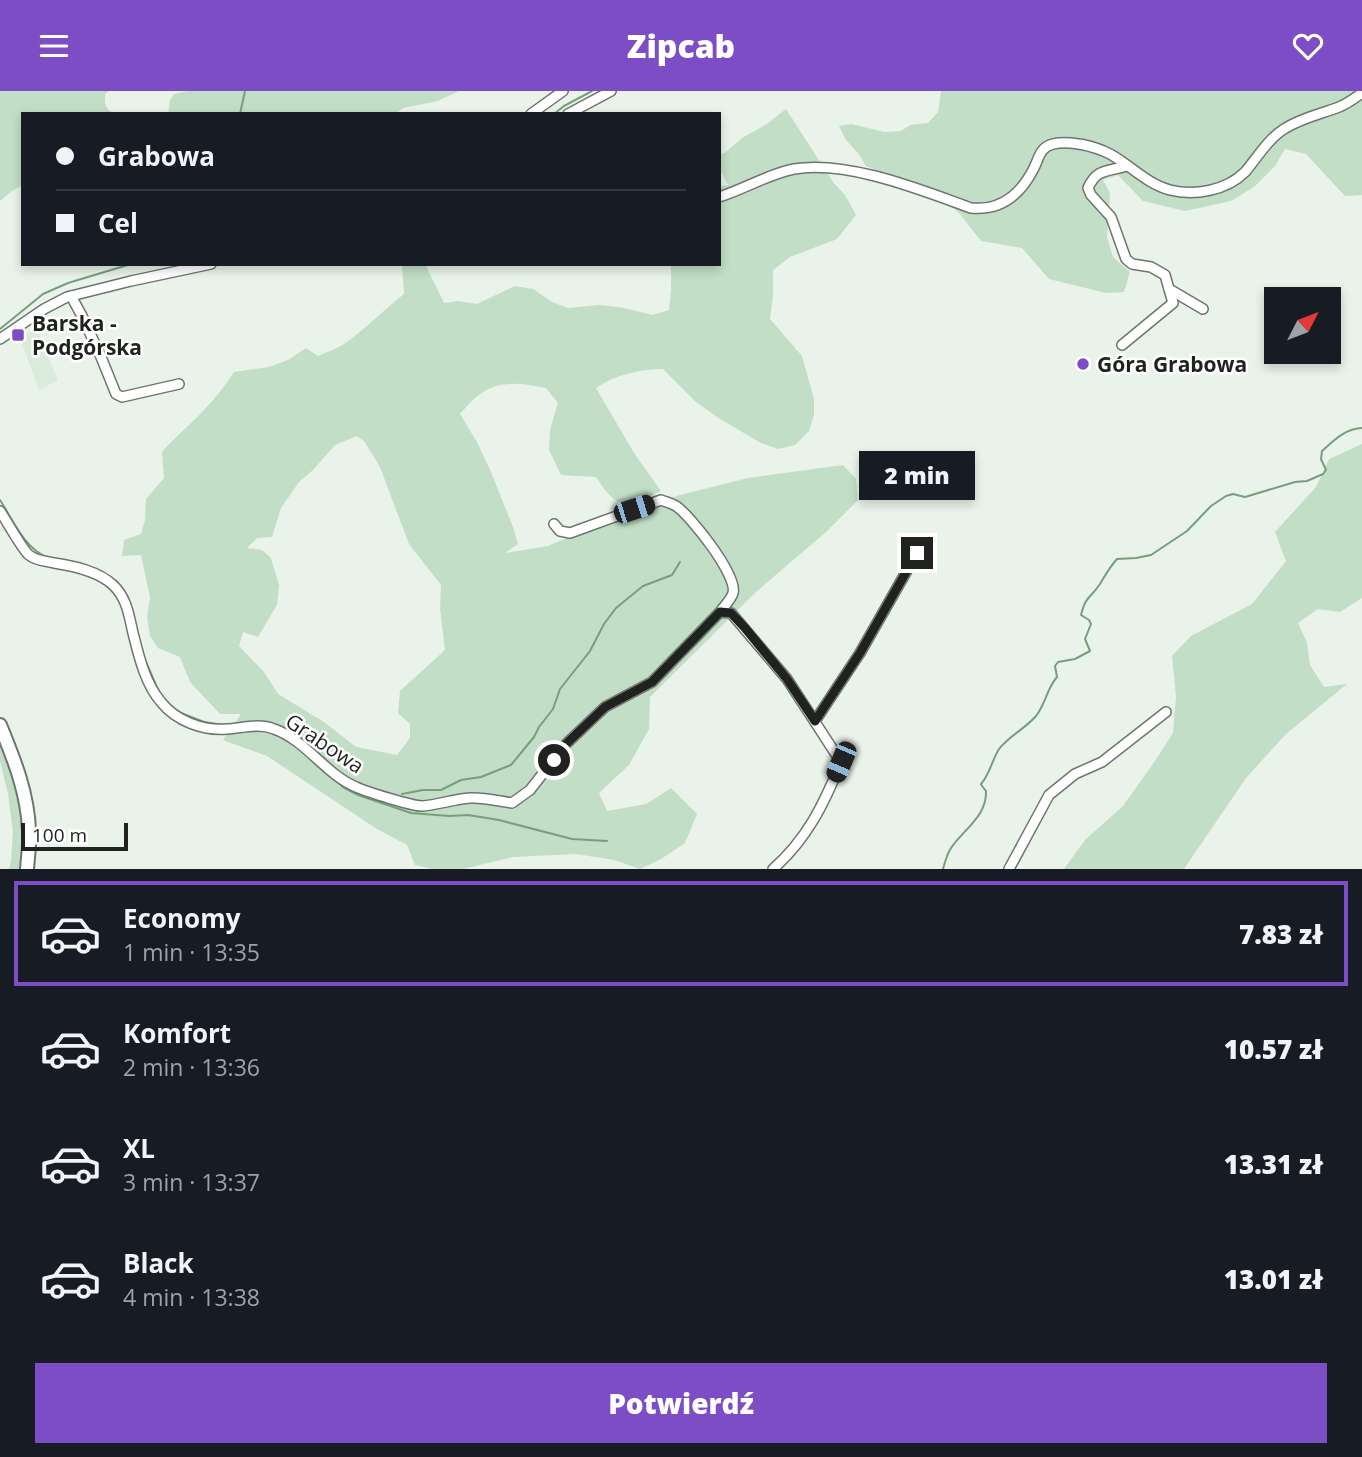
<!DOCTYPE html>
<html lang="pl">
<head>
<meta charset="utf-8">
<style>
  :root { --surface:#171b24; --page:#20242c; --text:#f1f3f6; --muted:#9ea1a6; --line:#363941; --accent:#7d4dc5 }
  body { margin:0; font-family:"Open Sans",sans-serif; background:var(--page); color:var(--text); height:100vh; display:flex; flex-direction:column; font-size:26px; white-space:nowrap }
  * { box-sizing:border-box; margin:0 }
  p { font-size:23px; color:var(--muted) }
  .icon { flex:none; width:38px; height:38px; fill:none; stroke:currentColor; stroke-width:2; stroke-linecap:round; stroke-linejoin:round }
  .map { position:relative; height:778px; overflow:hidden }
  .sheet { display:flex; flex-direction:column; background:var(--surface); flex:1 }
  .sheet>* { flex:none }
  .hud { position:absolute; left:21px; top:21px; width:700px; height:154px; border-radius:0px; box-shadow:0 4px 10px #0003; display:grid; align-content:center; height:154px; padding:0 35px; background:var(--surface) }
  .needle { width:46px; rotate:48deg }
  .controls { position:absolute; left:1264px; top:196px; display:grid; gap:14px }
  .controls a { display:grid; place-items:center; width:77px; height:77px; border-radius:0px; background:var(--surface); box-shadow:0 4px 10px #0003; font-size:35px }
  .scale { position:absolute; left:21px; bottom:18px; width:107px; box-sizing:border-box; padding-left:7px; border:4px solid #1f221f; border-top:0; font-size:19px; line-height:24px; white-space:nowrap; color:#1f221f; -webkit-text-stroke:5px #fff; paint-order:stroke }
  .end { position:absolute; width:32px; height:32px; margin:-16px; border:9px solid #1f221f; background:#fff; box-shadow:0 0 0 4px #fff }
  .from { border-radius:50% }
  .bubble { position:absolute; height:49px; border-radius:0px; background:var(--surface); box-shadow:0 4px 10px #0003; font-size:23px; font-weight:800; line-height:49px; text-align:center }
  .car { position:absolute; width:21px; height:42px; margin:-21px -10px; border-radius:9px; box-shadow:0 0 5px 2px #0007; background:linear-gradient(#222 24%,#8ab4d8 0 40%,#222 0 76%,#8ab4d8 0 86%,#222 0) }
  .hud b { display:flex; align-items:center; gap:24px; height:66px; font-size:26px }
  .hud b+b { border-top:2px solid var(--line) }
  .hud i { width:18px; height:18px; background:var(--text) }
  ul { padding:12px 0 0; list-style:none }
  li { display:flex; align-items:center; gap:21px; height:105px; margin:0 14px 10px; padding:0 21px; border:4px solid transparent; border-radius:0px }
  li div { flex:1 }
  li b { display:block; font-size:26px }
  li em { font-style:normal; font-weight:800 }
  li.current { border-color:var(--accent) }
  li>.icon { width:63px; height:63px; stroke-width:1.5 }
  .button { display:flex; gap:14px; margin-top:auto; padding:14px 35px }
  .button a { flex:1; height:80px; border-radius:0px; background:var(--accent); color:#fff; font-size:28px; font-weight:800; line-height:80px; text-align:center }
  header { display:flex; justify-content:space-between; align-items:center; height:91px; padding:0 35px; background:var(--accent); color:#fff; font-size:32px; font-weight:800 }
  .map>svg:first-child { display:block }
  .built { fill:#daeadb }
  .green { fill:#c2dec6; fill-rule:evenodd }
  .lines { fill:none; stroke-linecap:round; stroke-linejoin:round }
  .stream { stroke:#779f7d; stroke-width:2 }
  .minor-casing { stroke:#6d766e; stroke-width:12 }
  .major-casing { stroke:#6d766e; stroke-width:16 }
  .minor { stroke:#fff; stroke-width:9 }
  .major { stroke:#fff; stroke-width:12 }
  .route { stroke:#1f221f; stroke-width:9 }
  .poi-dot { fill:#7d4dc5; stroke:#fff; stroke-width:2.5 }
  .labels { text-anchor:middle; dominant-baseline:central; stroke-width:5; stroke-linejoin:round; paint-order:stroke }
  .poi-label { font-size:21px; font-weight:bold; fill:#1f221f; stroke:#fff; text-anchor:start }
  .street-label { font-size:21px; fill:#1f221f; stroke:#fff }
</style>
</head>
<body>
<header><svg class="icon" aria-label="menu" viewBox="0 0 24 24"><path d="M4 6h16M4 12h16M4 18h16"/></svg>Zipcab<svg class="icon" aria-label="heart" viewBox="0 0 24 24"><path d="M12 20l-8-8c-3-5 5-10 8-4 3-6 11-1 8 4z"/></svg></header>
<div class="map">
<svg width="1362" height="778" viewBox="0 0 1362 778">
  <rect width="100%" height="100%" fill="#e9f3ea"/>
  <polygon class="built" points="36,237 58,289 39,299 20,247"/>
  <g class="green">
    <polygon points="0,0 109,0 105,3 105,12 108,19 117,23 23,23 23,94 12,100 0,110"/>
    <polygon points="188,0 459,0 438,10 403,17 395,23 168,23 170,9 174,3"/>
    <polygon points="941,0 1362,0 1362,104 1345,105 1306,63 1285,58 1275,75 1254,96 1231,110 1185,120 1143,110 1118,84 1103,89 1110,102 1107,146 1113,166 1130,181 1124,201 1106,202 1049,188 1022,157 981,150 959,122 925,94 900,88 866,75 858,62 846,49 839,35 851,33 885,41 901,40 910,34 928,32 938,21"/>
    <path d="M 786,18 L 833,91 L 845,104 L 856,124 L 837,148 L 790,166 L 773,179 L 773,204 L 770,228 L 802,265 L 814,308 L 814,324 L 809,340 L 795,354 L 778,358 L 761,352 L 720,328 L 696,311 L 663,278 C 641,278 614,284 596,297 L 634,362 L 661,400 C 649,405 626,418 614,408 C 607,403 601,393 596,386 L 561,384 L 549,359 L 550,339 L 558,312 L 546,297 C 523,293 500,288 480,303 C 473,308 466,316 460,323 L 478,353 L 491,381 L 513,436 L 518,453 L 505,462 L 548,455 L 620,424 L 680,404 L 748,387 L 843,374 L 856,388 L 858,409 L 826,441 L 756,501 L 650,606 L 649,638 L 629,674 L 599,702 L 607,720 L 646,713 L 671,697 L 697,723 L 685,752 L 661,768 L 640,778 L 614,769 L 576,763 L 513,766 L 463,778 L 432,778 L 415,774 L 407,754 L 377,738 L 267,665 L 223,649 L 241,623 L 220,623 L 190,591 L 180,566 L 158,557 L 150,545 L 147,526 L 150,506 L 141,464 L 122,465 L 124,449 L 141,443 L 145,429 L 146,408 L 164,387 L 162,361 C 174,347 189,335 202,321 C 214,309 225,295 234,281 L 269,276 L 288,269 L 306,257 L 318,265 C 327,261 336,258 344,253 C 366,238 383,219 404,203 L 402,173 L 425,173 L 444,212 L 458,210 L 477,213 L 515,195 L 533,198 L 552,211 L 568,217 L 599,214 L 619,216 L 653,224 L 669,219 L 671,198 L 671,173 L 719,173 L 719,95 L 728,94 L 719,77 L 719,64 L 726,61 L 742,47 L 767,33 ZM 357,345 L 364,350 L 380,376 L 409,453 L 441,494 L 440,518 L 445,559 L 400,600 L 398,622 L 410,633 L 410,647 L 397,664 L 356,656 L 324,631 L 278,603 L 264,581 L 239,555 L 243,541 L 258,546 L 277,514 L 279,494 L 271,467 L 262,459 L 247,457 L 257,447 L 272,446 L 281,417 L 299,391 L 313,379 L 335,354 Z"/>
    <polygon points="1362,353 1362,507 1340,521 1318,518 1298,532 1307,552 1310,574 1324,596 1347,593 1286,643 1246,687 1184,778 1064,778 1085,749 1123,715 1155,670 1173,642 1176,606 1172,565 1191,545 1252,513 1286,470 1275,441 1316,396 1329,368"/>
    <path d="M 0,647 C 16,690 29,732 21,778 L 9,778 L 11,770 L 13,741 L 8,703 L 0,670 Z"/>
  </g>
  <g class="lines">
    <g class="stream">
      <polyline points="240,23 245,0"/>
      <polyline points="554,23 564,15 592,0"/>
      <polyline points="0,238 43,203 68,192 131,173"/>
      <path d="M 0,409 C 13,429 25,458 47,466"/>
      <polyline points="106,484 117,491 123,499"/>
      <polyline points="143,564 159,601"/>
      <polyline points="176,620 204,631 224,634"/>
      <polyline points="302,660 314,671"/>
      <polyline points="337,690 343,696 358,704 411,722 449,725 468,724 499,729 572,748 607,750"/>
      <polyline points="402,703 423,699 441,699 461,689 481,686 511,674 534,646 539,636 553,618 560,598 590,560 604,533 616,517 643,495 672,484 680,471"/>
      <path d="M 943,778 C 945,771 947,763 951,757 C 964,738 987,725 986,700 L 982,695 L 981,693 C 990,683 992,669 999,658 C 1009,645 1026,637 1036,625 C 1046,612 1047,597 1057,586 L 1055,575 L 1058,571 L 1075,568 L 1090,560 L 1085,548 L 1091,533 L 1089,529 L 1081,524 C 1086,504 1090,508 1100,493 C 1106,483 1109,477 1117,468 L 1136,467 L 1151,464 L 1187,440 L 1211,415 L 1226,405 L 1233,403 L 1245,406 L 1295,391 L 1307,390 L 1323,383 L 1326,379 L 1321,368 L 1322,360 C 1333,350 1346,337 1362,337"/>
    </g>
    <g class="minor-casing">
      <g id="minor">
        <polyline points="531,23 563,0"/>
        <polyline points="568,23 611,0"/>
        <path d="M 719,106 C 745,98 768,83 794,78 C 848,69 921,99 971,117 C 1001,120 1021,103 1034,77 C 1039,67 1040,56 1053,53 C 1070,49 1094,55 1110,63 C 1130,74 1147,93 1170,99 C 1194,105 1226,100 1245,81 C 1257,67 1268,48 1284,38 C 1301,27 1321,23 1339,16 C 1347,13 1355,7 1362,2"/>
        <polyline points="1169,198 1203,218"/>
        <polyline points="71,205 82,225 101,266 116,303 122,306 179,293"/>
        <polyline points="0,248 44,218 67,206 131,190 211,173"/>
        <path d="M 1122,254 L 1173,212 L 1165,184 L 1151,176 L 1132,173 L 1126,168 L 1111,126 L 1091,104 L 1088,97 C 1097,77 1108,81 1126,75"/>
        <path d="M 0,420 C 6,429 22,458 29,464 C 36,470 46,470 54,472 C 74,475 98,480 113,494 C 127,507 129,525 133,542 C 139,566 145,592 161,611 C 176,630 203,640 227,638 C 243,637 259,632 274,638 C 306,649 325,683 356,696 C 367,701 412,715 422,715 C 438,714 454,708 470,707 C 483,706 498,710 512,712 L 530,699 L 565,654 L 605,616 L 652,591 L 720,521 L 731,522 L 787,588 L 841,671 C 824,713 807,748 773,778"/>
        <path d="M 554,433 L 560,440 L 570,442 L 661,409 C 666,411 671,412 676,415 C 691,425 738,485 733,502 C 731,509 724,515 720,521"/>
        <polyline points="815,630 860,562 917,462"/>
        <polyline points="1009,778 1049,704 1075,683 1102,671 1166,621"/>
      </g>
    </g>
    <g class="major-casing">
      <path id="major" d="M 0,634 C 14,668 28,703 29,740 C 30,752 28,765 27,778"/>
    </g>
    <use href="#minor" class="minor"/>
    <use href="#major" class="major"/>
  </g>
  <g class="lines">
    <polyline class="route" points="554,669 565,654 605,616 652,591 720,521 731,522 745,537 787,588 815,630 860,562 917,462"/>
  </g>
  <g class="poi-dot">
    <rect x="11" y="237" width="14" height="14" rx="3.5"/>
    <circle cx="1083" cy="273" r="7"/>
  </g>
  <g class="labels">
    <g class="poi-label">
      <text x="32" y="232">Barska -<tspan x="32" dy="24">Podgórska</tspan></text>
      <text x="1097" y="273">Góra Grabowa</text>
    </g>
    <g class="street-label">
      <text transform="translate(325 652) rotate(34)">Grabowa</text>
    </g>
  </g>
</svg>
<div class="controls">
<a><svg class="needle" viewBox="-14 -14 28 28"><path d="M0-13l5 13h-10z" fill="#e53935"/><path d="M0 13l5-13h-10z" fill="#9ea1a6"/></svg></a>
</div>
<div class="scale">100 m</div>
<i class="end from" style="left:554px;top:669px"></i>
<i class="end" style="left:917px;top:462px"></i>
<div class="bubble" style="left:859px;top:360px;width:116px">2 min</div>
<i class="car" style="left:634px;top:418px;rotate:72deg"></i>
<i class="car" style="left:841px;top:671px;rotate:203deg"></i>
<div class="hud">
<b><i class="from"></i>Grabowa</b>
<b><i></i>Cel</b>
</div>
</div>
<section class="sheet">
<ul>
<li class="current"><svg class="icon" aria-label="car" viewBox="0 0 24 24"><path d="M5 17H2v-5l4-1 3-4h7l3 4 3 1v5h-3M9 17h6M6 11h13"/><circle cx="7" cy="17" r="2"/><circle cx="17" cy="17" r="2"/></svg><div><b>Economy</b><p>1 min · 13:35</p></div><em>7.83 zł</em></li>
<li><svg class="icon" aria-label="car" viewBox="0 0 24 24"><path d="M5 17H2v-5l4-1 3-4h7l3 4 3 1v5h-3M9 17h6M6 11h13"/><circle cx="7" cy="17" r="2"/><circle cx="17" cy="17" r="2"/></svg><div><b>Komfort</b><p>2 min · 13:36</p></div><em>10.57 zł</em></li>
<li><svg class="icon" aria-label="car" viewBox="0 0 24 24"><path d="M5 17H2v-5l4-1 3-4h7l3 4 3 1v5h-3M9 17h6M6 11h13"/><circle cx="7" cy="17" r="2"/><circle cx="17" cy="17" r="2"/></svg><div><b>XL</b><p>3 min · 13:37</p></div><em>13.31 zł</em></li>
<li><svg class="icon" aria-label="car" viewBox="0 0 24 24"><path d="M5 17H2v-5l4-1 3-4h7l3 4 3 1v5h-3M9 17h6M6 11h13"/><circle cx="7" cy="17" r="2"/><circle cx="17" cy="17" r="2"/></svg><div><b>Black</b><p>4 min · 13:38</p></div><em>13.01 zł</em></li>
</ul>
<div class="button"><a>Potwierdź</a></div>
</section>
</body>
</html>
